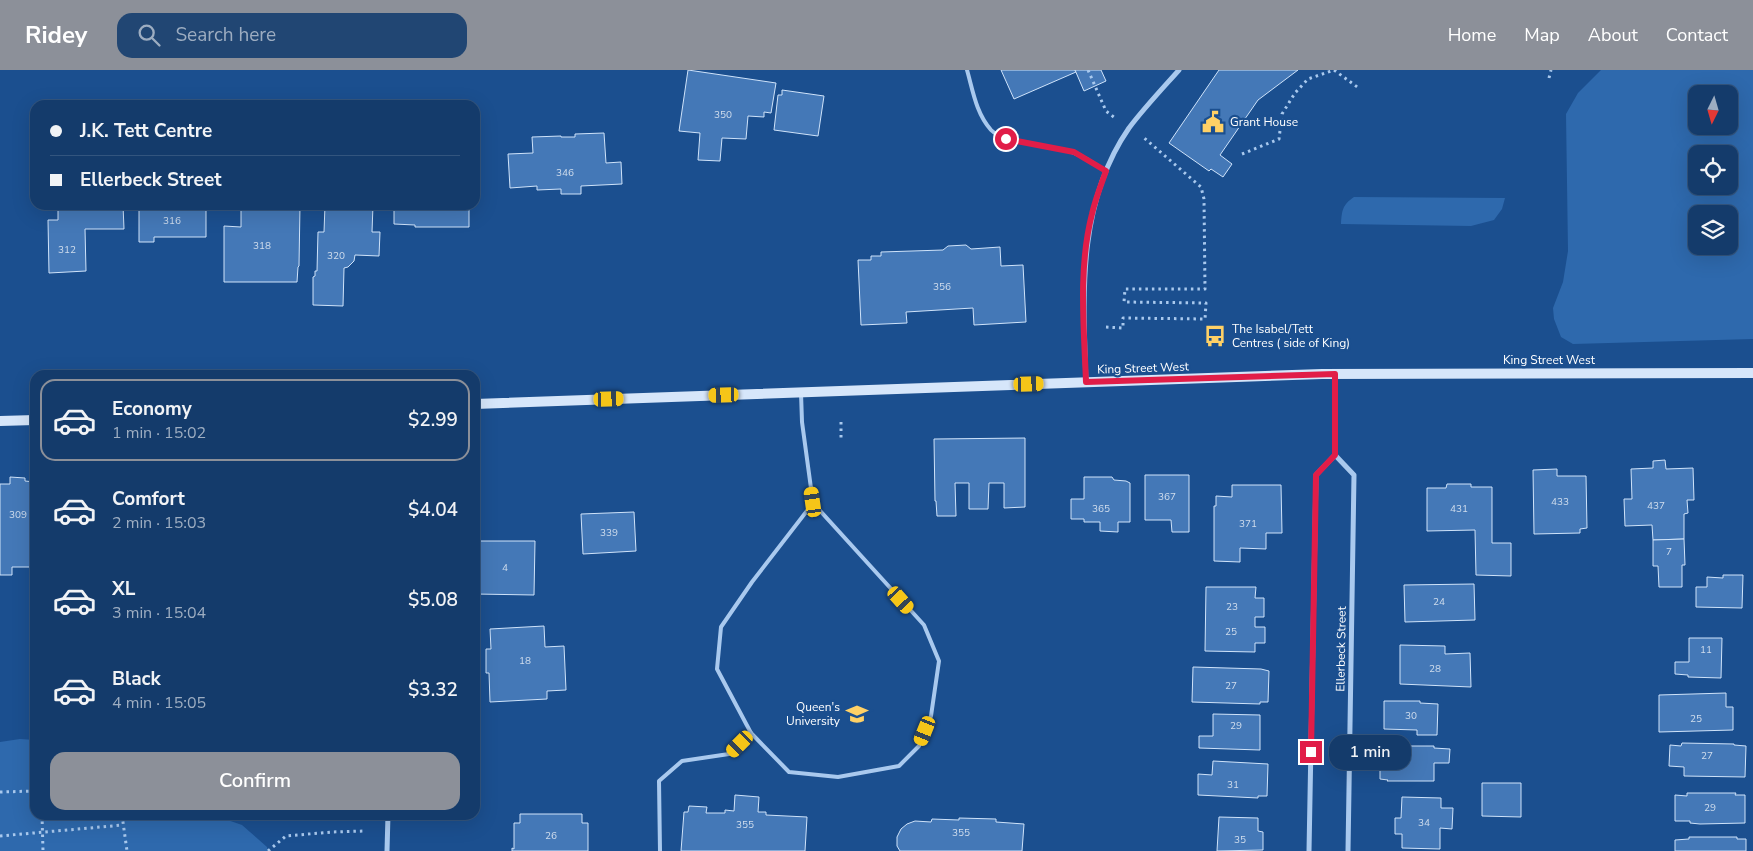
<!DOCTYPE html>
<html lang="en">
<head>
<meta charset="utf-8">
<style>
  :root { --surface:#143b6b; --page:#214673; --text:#f1f3f6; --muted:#9dadc1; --line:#33557e; --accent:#8c9099 }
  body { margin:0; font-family:"Nunito Sans",sans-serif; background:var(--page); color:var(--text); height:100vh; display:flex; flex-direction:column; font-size:19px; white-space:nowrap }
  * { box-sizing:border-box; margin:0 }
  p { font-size:16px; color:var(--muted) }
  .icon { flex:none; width:28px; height:28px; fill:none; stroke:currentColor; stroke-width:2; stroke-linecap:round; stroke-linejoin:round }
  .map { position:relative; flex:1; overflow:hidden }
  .details { position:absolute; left:30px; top:300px; width:450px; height:450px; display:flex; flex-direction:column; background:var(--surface); border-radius:15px; box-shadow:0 5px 20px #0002,0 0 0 1px var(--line) }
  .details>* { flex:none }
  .top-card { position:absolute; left:30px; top:30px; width:450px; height:110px; border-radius:15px; box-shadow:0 5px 20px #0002,0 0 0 1px var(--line); display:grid; align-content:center; height:110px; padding:0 20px; background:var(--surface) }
  .needle { width:32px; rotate:185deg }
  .buttons { position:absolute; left:1688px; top:15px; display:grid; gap:10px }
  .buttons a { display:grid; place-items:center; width:50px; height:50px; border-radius:10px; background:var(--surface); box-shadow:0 5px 20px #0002,0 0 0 1px var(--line); font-size:25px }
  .end { position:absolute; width:22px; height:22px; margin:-11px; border:6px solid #e11d48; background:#fff; box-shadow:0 0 0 2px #fff }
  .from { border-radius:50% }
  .bubble { position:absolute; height:35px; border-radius:15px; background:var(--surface); box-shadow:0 5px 20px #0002,0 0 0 1px var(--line); font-size:16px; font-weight:600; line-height:35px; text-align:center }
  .car { position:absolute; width:15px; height:30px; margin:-15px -8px; border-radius:6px; box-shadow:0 0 4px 1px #0007; background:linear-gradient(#f5c518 24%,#345 0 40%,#f5c518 0 76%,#345 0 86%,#f5c518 0) }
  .top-card b { display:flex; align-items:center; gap:18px; height:48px; font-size:19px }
  .top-card b+b { border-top:1px solid var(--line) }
  .top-card i { width:12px; height:12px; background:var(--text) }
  ul { padding:9px 0 0; list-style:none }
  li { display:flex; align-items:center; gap:15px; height:82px; margin:0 10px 8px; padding:0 10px; border:2px solid transparent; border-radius:15px }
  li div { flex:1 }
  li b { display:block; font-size:19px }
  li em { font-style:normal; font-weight:600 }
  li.current { border-color:var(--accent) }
  li>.icon { width:45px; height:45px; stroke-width:1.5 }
  .primary-button { display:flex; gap:10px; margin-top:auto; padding:10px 20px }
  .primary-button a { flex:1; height:58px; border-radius:15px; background:var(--accent); color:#fff; font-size:20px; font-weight:600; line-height:58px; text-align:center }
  header { display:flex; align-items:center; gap:30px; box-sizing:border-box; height:70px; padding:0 25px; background:var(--accent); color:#fff }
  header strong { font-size:24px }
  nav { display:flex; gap:28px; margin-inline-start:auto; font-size:18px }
  .search { width:350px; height:45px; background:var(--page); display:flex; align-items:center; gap:12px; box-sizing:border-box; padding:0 18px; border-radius:15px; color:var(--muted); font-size:19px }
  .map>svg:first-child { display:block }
  .green { fill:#2e69ad; fill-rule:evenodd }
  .building { fill:#4478b7; stroke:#cfe3fa }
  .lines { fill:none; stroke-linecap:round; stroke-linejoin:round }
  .path { stroke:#a9c9ee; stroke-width:3; stroke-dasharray:2.5 4; stroke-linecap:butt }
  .lane { stroke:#a9c9ee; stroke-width:4 }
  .street { stroke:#a9c9ee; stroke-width:5 }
  .secondary { stroke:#d6e6fa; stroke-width:10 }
  .route { stroke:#e11d48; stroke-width:6 }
  .labels { text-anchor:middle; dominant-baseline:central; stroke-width:4.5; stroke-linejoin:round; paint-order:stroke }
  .number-label { font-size:10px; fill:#d0dded }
  .poi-label { font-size:12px; fill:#fff; stroke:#1b4f8f; text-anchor:start }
  .street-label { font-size:12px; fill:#fff; stroke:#1b4f8f }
</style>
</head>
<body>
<header>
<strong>Ridey</strong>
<div class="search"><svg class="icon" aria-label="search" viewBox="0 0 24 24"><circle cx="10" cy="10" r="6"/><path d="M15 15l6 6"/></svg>Search here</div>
<nav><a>Home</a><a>Map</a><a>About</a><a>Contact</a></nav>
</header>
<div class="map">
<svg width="1753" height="781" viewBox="0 0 1753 781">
  <rect width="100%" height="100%" fill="#1b4f8f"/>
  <g class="green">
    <path d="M 1601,0 L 1753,0 L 1753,269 L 1573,274 L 1561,267 L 1554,249 L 1553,238 L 1563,212 L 1568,181 L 1566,44 L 1578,23 ZM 1696,24 L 1729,24 L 1729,56 L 1696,56 ZM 1696,84 L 1729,84 L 1729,116 L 1696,116 ZM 1696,144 L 1729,144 L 1729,176 L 1696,176 Z"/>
    <path d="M 1354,127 L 1505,128 L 1502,139 L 1494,150 L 1471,156 L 1341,154 C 1342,141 1342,135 1354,127 Z"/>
    <polygon points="20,669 35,670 35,745 213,745 242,755 267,777 268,781 0,781 0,672"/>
  </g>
  <g class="building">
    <polygon points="688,0 776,13 771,43 764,42 764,47 748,46 746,69 722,68 720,91 698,90 700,63 679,61"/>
    <polygon points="1001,0 1075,0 1076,2 1014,29"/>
    <polygon points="1075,0 1101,0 1106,11 1084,21"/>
    <polygon points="1219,0 1298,0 1258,30 1220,85 1232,94 1223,107 1211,99 1209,101 1169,73"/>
    <polygon points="782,20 824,26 818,66 774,60 778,25 782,25"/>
    <polygon points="604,63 606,93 621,92 622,114 581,116 581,124 561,124 561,119 537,120 537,116 510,118 508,84 533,83 532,67 561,66 561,67 575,67 575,64"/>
    <polygon points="58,135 123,135 124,159 85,159 86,201 49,203 48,150 58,150"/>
    <polygon points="139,135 206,135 206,167 154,167 154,172 139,172"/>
    <polygon points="241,135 300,135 299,196 298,197 297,212 224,212 224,156 241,157"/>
    <polygon points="325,135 373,135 372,162 380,162 379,186 355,185 354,191 348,197 344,198 343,236 313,235 313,207 315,206 315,201 317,201 318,162 324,162"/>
    <polygon points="394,135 469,135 469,157 415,157 415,155 394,154"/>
    <polygon points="966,175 971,179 1000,177 1001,196 1023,195 1026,252 974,255 973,238 906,242 907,253 861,255 858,190 871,190 871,186 881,186 881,182 943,180 948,176"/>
    <polygon points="1025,368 1025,437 1004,438 1004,413 989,413 988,439 969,439 969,413 955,413 956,446 937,446 936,431 935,431 934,369"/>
    <polygon points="1665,390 1666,399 1693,398 1694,430 1687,430 1688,443 1684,444 1684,469 1653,470 1652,455 1625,456 1624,429 1632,429 1631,399 1653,398 1653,391"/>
    <polygon points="1557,399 1557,406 1586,406 1587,458 1580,459 1580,463 1534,464 1533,400"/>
    <polygon points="1145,405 1189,405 1189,462 1172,462 1171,450 1145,450"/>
    <polygon points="10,407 25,408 25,411 35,412 35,497 12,497 12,505 0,505 0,414 10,414"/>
    <polygon points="1084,407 1112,407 1114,410 1126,411 1130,413 1130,452 1118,452 1118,462 1100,461 1100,452 1084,452 1084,449 1071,449 1071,429 1084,429"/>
    <polygon points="1447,414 1471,414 1471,417 1492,417 1492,473 1511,473 1511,506 1476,505 1475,460 1427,461 1427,418 1446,418"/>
    <polygon points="1232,415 1281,415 1282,463 1266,463 1266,479 1240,478 1240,492 1214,491 1214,436 1216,436 1216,426 1232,427"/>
    <polygon points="634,442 636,481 583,484 581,444"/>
    <polygon points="1684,469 1685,495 1682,495 1682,517 1659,517 1658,496 1653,496 1653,470"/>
    <polygon points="475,471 535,471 534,525 475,524"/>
    <polygon points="1723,505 1743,505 1742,538 1696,537 1696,517 1707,517 1707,507 1723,508"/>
    <polygon points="1474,514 1475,550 1405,552 1404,515"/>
    <polygon points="1206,517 1256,517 1255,528 1264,528 1264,547 1255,547 1255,557 1265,557 1265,573 1255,573 1255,582 1205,581"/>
    <polygon points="544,556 545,577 564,576 566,620 547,621 547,629 490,632 489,603 486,603 486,579 491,579 490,559"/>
    <polygon points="1689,568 1722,568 1721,608 1688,607 1688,605 1675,604 1675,592 1689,592"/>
    <polygon points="1400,575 1445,576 1445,584 1470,583 1471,617 1400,614"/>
    <polygon points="1193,597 1261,599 1269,601 1268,632 1260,632 1260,634 1192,632"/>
    <polygon points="1726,623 1726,637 1733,637 1733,660 1659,662 1659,625"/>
    <polygon points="1384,631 1420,631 1420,633 1438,634 1437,665 1417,665 1417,660 1384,659"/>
    <polygon points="1213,644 1260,645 1260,680 1199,678 1199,666 1213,666"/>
    <polygon points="1682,673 1734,674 1734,675 1746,676 1745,707 1684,706 1684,697 1669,696 1670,675 1681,676"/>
    <polygon points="1388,676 1434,676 1434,678 1450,679 1449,693 1434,693 1434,711 1387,711 1388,710 1380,709 1380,678 1388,678"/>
    <polygon points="1213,691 1268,694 1267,726 1258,726 1258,728 1198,725 1198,704 1212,705"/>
    <polygon points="1482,713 1521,713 1521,747 1482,746"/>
    <polygon points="1687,723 1736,723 1735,725 1745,725 1745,753 1700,754 1690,753 1690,751 1675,751 1675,725 1687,726"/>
    <polygon points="735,725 759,727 758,742 766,742 766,745 807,747 805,781 681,781 684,742 688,742 689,736 707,737 706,743 725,743 725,740 734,741"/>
    <polygon points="1402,727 1441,728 1441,738 1453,738 1452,759 1440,758 1440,779 1402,778 1402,764 1395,764 1395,748 1401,748"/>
    <polygon points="520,744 582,744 582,753 588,753 588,781 512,781 512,778 514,779 514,753 520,753"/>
    <polygon points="1219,747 1258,748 1258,761 1263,762 1263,780 1217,781"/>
    <polygon points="959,748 996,749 996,752 1024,754 1022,781 900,781 897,776 897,767 901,759 907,754 915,751 931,752 932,749 959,750"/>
    <polygon points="1689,767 1737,767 1737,769 1746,769 1746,781 1675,781 1675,770 1689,769"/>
  </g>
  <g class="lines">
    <g class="path">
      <polyline points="1088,0 1106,41 1115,48"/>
      <polyline points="1549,8 1551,0"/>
      <polyline points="1242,84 1279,69 1282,44 1295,23 1308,9 1334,0 1360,19"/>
      <polyline points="1106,257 1123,258 1123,248 1205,249 1206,233 1124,232 1125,219 1205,219 1204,129 1201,117 1143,67"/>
      <polyline points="841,352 841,369"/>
      <polyline points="0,722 35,721"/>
      <polyline points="42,745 43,781"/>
      <polyline points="122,745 127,781"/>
      <polyline points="0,766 123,755"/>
      <polyline points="268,781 286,766 332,762 366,761"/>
    </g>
    <g class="lane">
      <path d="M 967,0 C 973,21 976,43 991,60 C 1004,74 1052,75 1072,82 C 1084,86 1095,95 1106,101"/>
      <polyline points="801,323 802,352 813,433 924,555 939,591 931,646 919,676 899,696 838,707 789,702 751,663 717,599 721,557 752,512 813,433"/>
      <polyline points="660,781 659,711 682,691 729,684 751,663"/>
    </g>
    <g class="street">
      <path d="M 1086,312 C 1083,225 1077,133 1129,58 C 1144,38 1162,19 1179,0"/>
      <polyline points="1335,385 1354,405 1348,781"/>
      <polyline points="387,781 388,745"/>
      <polyline points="1309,781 1316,405 1335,385 1335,304"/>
    </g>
    <g class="secondary">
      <polyline points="475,334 1322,304 1753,303"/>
      <polyline points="0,351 35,350"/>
    </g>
  </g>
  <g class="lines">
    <path class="route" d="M 1006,69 L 1074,82 L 1106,101 C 1101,115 1095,130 1092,144 C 1078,198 1084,258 1086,312 L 1335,304 L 1335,385 L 1316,405 L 1311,682"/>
  </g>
  <defs>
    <g id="civic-bare" transform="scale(1.725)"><path d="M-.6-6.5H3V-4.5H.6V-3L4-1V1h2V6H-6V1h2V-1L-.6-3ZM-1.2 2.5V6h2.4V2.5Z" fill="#ffd166" stroke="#1b4f8f" stroke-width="2.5" paint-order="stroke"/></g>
    <g id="bus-bare" transform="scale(1.725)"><path d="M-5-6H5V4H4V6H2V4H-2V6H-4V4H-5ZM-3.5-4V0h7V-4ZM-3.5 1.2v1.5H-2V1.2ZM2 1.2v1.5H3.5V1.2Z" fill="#ffd166" stroke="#1b4f8f" stroke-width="2.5" paint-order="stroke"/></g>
    <g id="university-bare" transform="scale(1.725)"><path d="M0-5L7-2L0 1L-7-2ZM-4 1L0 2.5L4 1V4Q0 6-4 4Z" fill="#ffd166" stroke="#1b4f8f" stroke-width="2.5" paint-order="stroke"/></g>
  </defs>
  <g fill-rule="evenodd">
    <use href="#civic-bare" x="1213" y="52"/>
    <use href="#bus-bare" x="1215" y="266"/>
    <use href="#university-bare" x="857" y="644"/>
  </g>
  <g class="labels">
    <g class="number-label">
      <text x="723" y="45">350</text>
      <text x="565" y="103">346</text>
      <text x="172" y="151">316</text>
      <text x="262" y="176">318</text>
      <text x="67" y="180">312</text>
      <text x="336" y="186">320</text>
      <text x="942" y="217">356</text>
      <text x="1167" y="427">367</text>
      <text x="1560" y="432">433</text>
      <text x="1656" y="436">437</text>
      <text x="1101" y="439">365</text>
      <text x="1459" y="439">431</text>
      <text x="18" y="445">309</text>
      <text x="1248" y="454">371</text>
      <text x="609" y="463">339</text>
      <text x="1669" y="482">7</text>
      <text x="505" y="498">4</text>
      <text x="1439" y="532">24</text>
      <text x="1232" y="537">23</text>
      <text x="1231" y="562">25</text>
      <text x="1706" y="580">11</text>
      <text x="525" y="591">18</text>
      <text x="1435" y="599">28</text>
      <text x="1231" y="616">27</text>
      <text x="1411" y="646">30</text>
      <text x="1696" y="649">25</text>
      <text x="1236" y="656">29</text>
      <text x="1707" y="686">27</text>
      <text x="1233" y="715">31</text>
      <text x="1710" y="738">29</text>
      <text x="1424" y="753">34</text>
      <text x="745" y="755">355</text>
      <text x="961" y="763">355</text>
      <text x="551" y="766">26</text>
      <text x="1240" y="770">35</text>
    </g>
    <g class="poi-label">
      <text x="1230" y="52">Grant House</text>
      <text x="1232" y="259">The Isabel/Tett<tspan x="1232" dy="14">Centres ( side of King)</tspan></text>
      <text x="840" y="637" text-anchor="end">Queen's<tspan x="840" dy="14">University</tspan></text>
    </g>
    <g class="street-label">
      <text x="1549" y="290">King Street West</text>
      <text transform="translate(1143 298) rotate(-2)">King Street West</text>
      <text transform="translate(1341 579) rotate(-89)">Ellerbeck Street</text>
    </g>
  </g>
</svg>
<div class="buttons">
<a><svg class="needle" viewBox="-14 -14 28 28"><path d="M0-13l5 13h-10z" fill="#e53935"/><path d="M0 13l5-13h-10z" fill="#9dadc1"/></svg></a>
<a><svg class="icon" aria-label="locate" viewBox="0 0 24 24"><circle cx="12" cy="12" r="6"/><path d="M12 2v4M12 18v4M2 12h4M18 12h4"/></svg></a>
<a><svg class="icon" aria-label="layers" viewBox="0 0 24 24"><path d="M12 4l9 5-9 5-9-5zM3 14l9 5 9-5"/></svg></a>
</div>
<i class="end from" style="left:1006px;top:69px"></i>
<i class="end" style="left:1311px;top:682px"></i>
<div class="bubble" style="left:1329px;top:665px;width:82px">1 min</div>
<i class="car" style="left:1029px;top:314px;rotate:88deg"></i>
<i class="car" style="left:724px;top:325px;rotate:268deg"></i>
<i class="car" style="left:609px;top:329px;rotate:88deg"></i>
<i class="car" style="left:813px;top:432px;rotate:352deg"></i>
<i class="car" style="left:901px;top:530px;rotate:138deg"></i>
<i class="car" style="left:925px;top:661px;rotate:202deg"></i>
<i class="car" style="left:740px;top:674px;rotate:225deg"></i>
<div class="top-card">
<b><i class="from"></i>J.K. Tett Centre</b>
<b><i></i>Ellerbeck Street</b>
</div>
<section class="details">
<ul>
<li class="current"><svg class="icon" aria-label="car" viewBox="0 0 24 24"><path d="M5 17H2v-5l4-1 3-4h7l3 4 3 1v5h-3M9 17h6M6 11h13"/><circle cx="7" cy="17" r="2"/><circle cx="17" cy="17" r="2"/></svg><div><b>Economy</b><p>1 min · 15:02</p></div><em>$2.99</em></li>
<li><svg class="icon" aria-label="car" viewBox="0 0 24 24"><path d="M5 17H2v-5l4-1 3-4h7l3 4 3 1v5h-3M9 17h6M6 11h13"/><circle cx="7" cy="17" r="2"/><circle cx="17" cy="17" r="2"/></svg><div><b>Comfort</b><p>2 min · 15:03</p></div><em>$4.04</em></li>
<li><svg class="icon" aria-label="car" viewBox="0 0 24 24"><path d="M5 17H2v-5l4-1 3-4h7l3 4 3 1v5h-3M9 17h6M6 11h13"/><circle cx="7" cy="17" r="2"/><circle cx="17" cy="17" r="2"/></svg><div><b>XL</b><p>3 min · 15:04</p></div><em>$5.08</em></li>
<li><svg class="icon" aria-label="car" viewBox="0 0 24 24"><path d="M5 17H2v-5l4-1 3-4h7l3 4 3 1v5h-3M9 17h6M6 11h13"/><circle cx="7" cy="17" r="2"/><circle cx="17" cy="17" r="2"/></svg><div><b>Black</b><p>4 min · 15:05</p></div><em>$3.32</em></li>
</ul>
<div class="primary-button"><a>Confirm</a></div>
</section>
</div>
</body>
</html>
